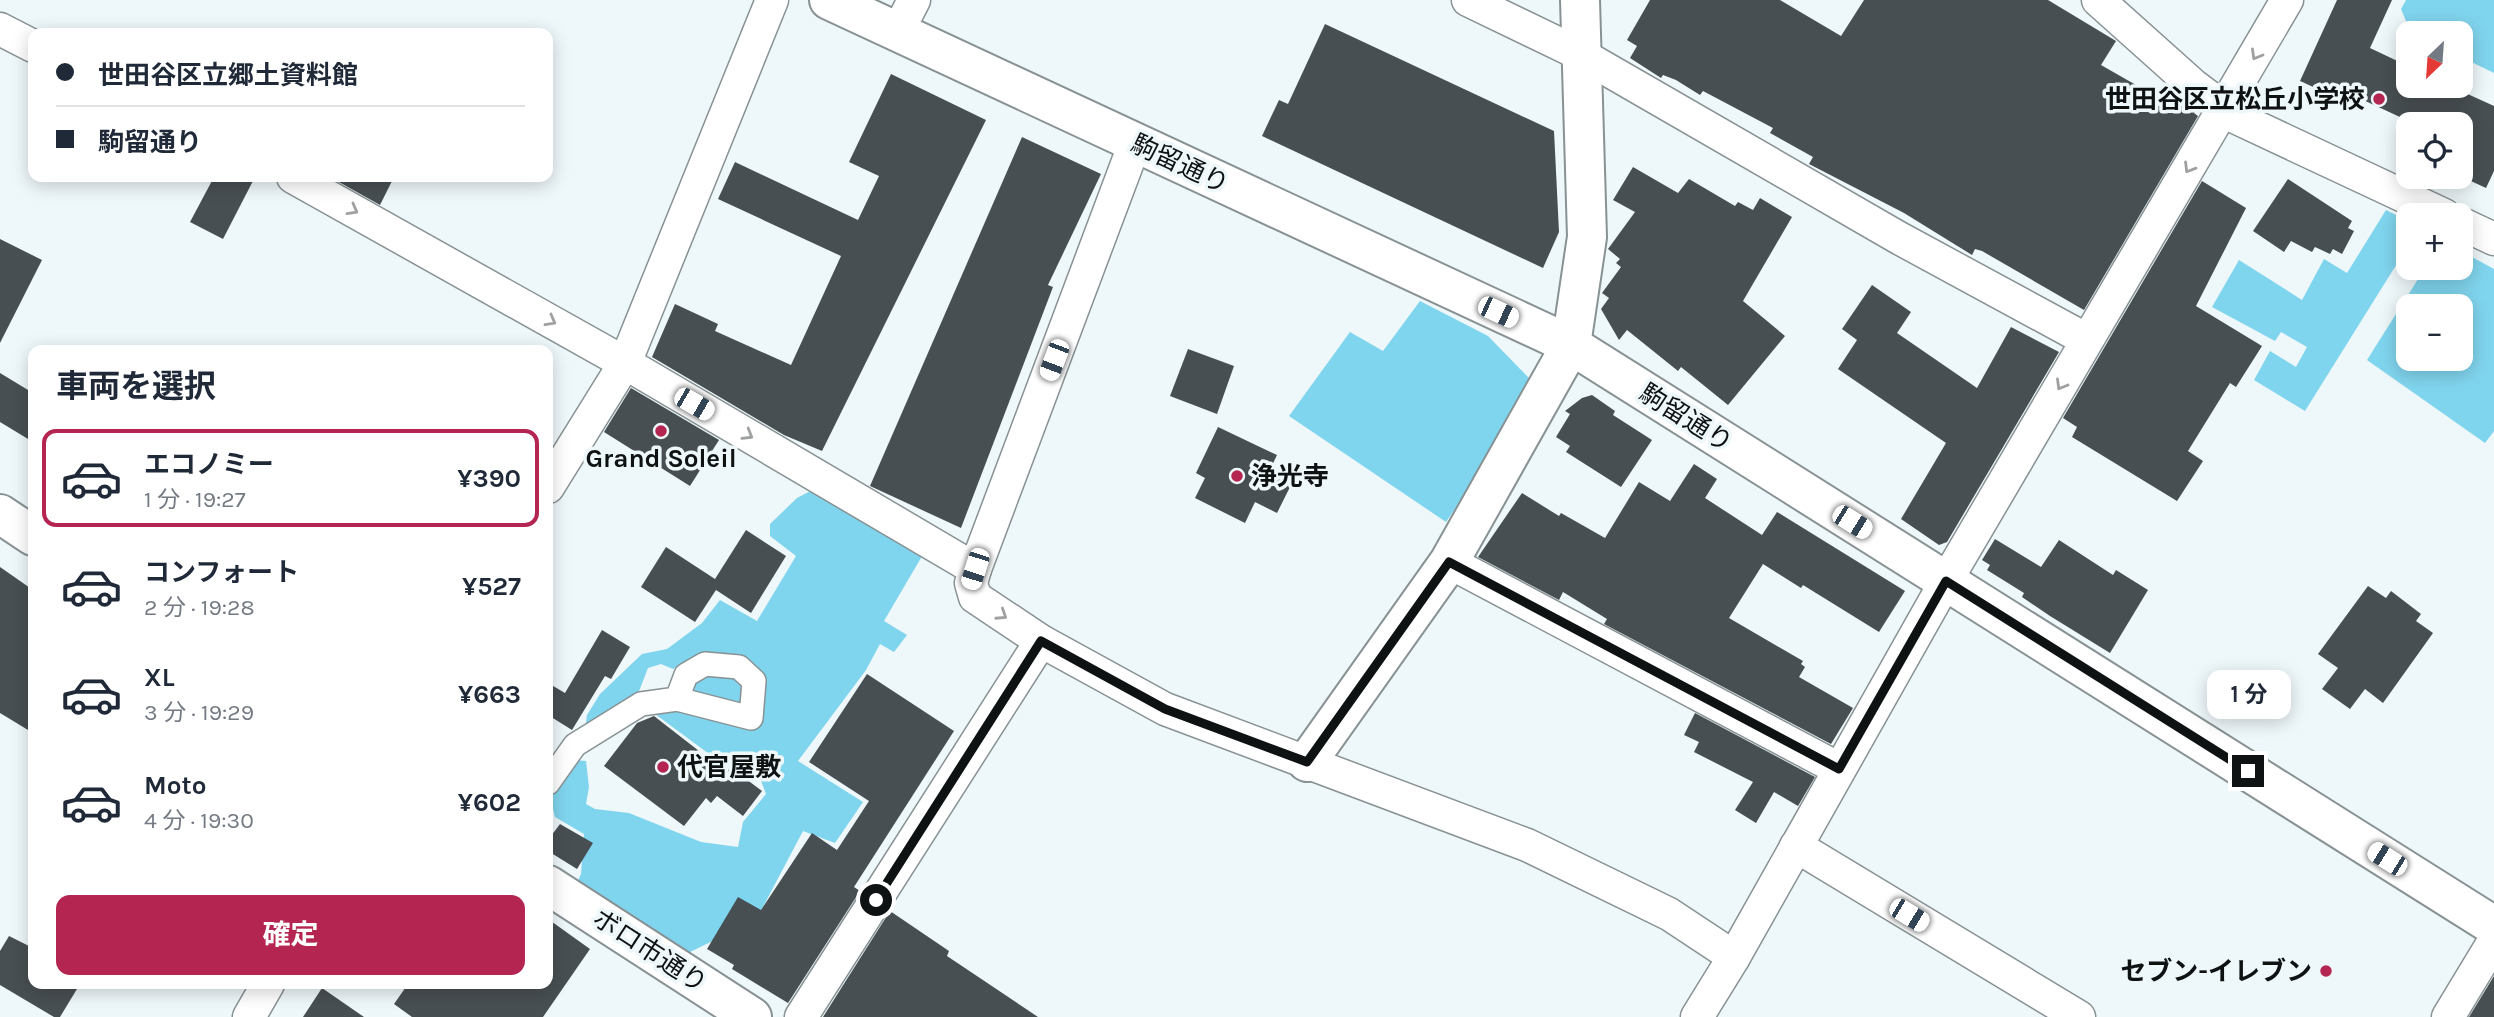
<!DOCTYPE html>
<html lang="ja">
<head>
<meta charset="utf-8">
<style>
  :root { --surface:#fff; --page:#f2f2f3; --text:#1f2937; --muted:#747a83; --line:#e0e1e3; --accent:#b52551 }
  body { margin:0; font-family:Karla,"Noto Sans JP",sans-serif; background:var(--page); color:var(--text); height:100vh; display:flex; flex-direction:column; font-size:26px; white-space:nowrap }
  * { box-sizing:border-box; margin:0 }
  p { font-size:23px; color:var(--muted) }
  .icon { flex:none; width:38px; height:38px; fill:none; stroke:currentColor; stroke-width:2; stroke-linecap:round; stroke-linejoin:round }
  .map { position:relative; flex:1; overflow:hidden }
  .drawer { position:absolute; left:28px; top:345px; width:525px; height:644px; display:flex; flex-direction:column; background:var(--surface); border-radius:14px; box-shadow:0 4px 18px #0003 }
  .drawer>* { flex:none }
  .hud { position:absolute; left:28px; top:28px; width:525px; height:154px; border-radius:14px; box-shadow:0 4px 18px #0003; display:grid; align-content:center; height:154px; padding:0 28px; background:var(--surface) }
  .needle { width:46px; rotate:205deg }
  .tools { position:absolute; left:2396px; top:21px; display:grid; gap:14px }
  .tools a { display:grid; place-items:center; width:77px; height:77px; border-radius:14px; background:var(--surface); box-shadow:0 4px 18px #0003; font-size:35px }
  .end { position:absolute; width:32px; height:32px; margin:-16px; border:9px solid #0f1213; background:#fff; box-shadow:0 0 0 4px #fff }
  .from { border-radius:50% }
  .bubble { position:absolute; height:49px; border-radius:14px; background:var(--surface); box-shadow:0 4px 18px #0003; font-size:23px; font-weight:700; line-height:49px; text-align:center }
  .car { position:absolute; width:21px; height:42px; margin:-21px -10px; border-radius:9px; box-shadow:0 0 5px 2px #0007; background:linear-gradient(#fff 24%,#345 0 40%,#fff 0 76%,#345 0 86%,#fff 0) }
  .hud b { display:flex; align-items:center; gap:24px; height:66px; font-size:26px }
  .hud b+b { border-top:2px solid var(--line) }
  .hud i { width:18px; height:18px; background:var(--text) }
  ul { padding:0; list-style:none }
  li { display:flex; align-items:center; gap:21px; height:98px; margin:0 14px 10px; padding:0 14px; border:4px solid transparent; border-radius:14px }
  li div { flex:1 }
  li b { display:block; font-size:26px }
  li em { font-style:normal; font-weight:700 }
  li.on { border-color:var(--accent) }
  li>.icon { width:63px; height:63px; stroke-width:1.5 }
  h2 { padding:0 28px; font-size:32px; line-height:84px }
  .cta { display:flex; gap:14px; margin-top:auto; padding:14px 28px }
  .cta a { flex:1; height:80px; border-radius:14px; background:var(--accent); color:#fff; font-size:28px; font-weight:700; line-height:80px; text-align:center }
  .map>svg:first-child { display:block }
  .green { fill:#80d5ee; fill-rule:evenodd }
  .building { fill:#484f52 }
  .lines { fill:none; stroke-linecap:round; stroke-linejoin:round }
  .pedestrian-casing { stroke:#889193; stroke-width:26 }
  .minor-casing { stroke:#889193; stroke-width:35 }
  .tertiary-casing { stroke:#889193; stroke-width:42 }
  .pedestrian { stroke:#fff; stroke-width:23 }
  .minor { stroke:#fff; stroke-width:32 }
  .tertiary { stroke:#fff; stroke-width:38 }
  .oneway { stroke:#9fa0a1 }
  .route { stroke:#0f1213; stroke-width:9 }
  .poi-dot { fill:#b52551; stroke:#eef7fa; stroke-width:2.5 }
  .labels { text-anchor:middle; dominant-baseline:central; stroke-width:7; stroke-linejoin:round; paint-order:stroke }
  .poi-label { font-size:26px; font-weight:bold; fill:#0f1213; stroke:#eef7fa; text-anchor:end }
  .street-label { font-size:26px; fill:#0f1213; stroke:#eef7fa }
</style>
</head>
<body>
<div class="map">
<svg width="2494" height="1017" viewBox="0 0 2494 1017">
  <rect width="100%" height="100%" fill="#eef7fa"/>
  <g class="green">
    <polygon points="2406,0 2494,0 2494,73 2461,57 2460,33 2411,33 2401,9"/>
    <polygon points="2386,210 2408,221 2408,246 2305,411 2254,380 2270,351 2296,367 2307,347 2281,332 2275,341 2212,307 2239,260 2302,300 2324,259 2347,273"/>
    <path d="M 2461,251 L 2494,269 L 2494,431 L 2485,443 L 2367,360 L 2425,268 L 2460,268 ZM 2408,306 L 2460,306 L 2460,359 L 2408,359 Z"/>
    <polygon points="1420,301 1488,336 1529,378 1486,463 1446,522 1289,416 1350,332 1383,351"/>
    <path d="M 822,485 L 928,546 L 884,621 L 907,635 L 894,652 L 880,644 L 866,670 L 798,761 L 863,802 L 835,843 L 803,831 L 756,920 L 688,953 L 577,883 L 581,874 L 584,834 L 555,817 L 550,798 C 561,786 562,771 574,760 L 586,761 L 589,787 L 586,804 L 595,809 L 629,813 L 701,842 L 738,847 L 743,822 L 766,794 L 761,781 L 741,768 L 720,762 L 655,714 L 653,707 L 682,710 L 698,716 L 735,710 L 694,692 L 691,684 L 696,675 L 728,672 L 748,688 L 762,679 L 759,668 C 726,654 705,651 673,669 L 661,664 L 648,668 L 636,699 C 612,703 605,720 585,730 L 587,715 L 600,694 L 642,654 L 667,649 L 702,623 L 720,600 L 757,621 L 796,556 L 770,536 L 770,524 L 797,498 Z"/>
  </g>
  <g class="building">
    <polygon points="1650,0 1780,0 1841,36 1864,0 2048,0 2116,41 2101,65 2157,97 2163,88 2196,110 2194,113 2198,116 2084,310 1982,251 1975,249 1972,255 1904,213 1809,164 1813,157 1770,133 1773,128 1703,91 1700,95 1676,80 1663,75 1661,78 1630,58 1637,46 1627,40"/>
    <polygon points="2337,0 2392,0 2370,48 2408,66 2408,86 2450,86 2494,106 2494,171 2486,188 2460,176 2460,124 2415,124 2346,92 2342,100 2300,81"/>
    <polygon points="1325,24 1554,131 1559,232 1543,268 1262,136 1279,100 1288,104"/>
    <polygon points="891,74 986,120 822,451 784,435 652,357 675,304 718,324 715,331 791,365 841,256 718,199 735,162 858,220 879,176 849,162"/>
    <polygon points="1022,137 1101,174 1048,285 1053,287 961,528 870,486"/>
    <polygon points="1633,167 1678,193 1689,179 1735,206 1738,202 1753,210 1760,198 1792,217 1743,301 1785,336 1728,405 1681,367 1678,371 1627,330 1619,340 1601,309 1609,298 1602,293 1621,267 1616,263 1620,259 1608,249 1635,212 1613,200"/>
    <polygon points="214,177 255,177 223,239 190,222"/>
    <polygon points="330,177 394,177 380,205"/>
    <polygon points="2288,179 2352,221 2348,228 2354,231 2342,254 2333,249 2330,254 2315,247 2312,252 2291,241 2284,252 2253,231"/>
    <polygon points="2202,181 2246,208 2196,306 2262,346 2236,387 2230,383 2188,451 2203,461 2177,501 2072,437 2077,427 2063,418"/>
    <polygon points="0,239 42,260 0,343"/>
    <polygon points="1872,285 1911,312 1897,333 1977,388 2011,327 2059,352 1947,542 1939,545 1901,519 1946,443 1838,369 1857,340 1842,329"/>
    <polygon points="1188,349 1234,366 1217,414 1170,396"/>
    <polygon points="0,373 33,393 33,442 0,422"/>
    <polygon points="631,388 719,440 690,486 604,432"/>
    <polygon points="1592,395 1615,411 1613,415 1652,440 1621,487 1566,452 1570,446 1556,437 1570,414 1565,411 1582,398"/>
    <polygon points="1218,427 1277,455 1268,474 1291,485 1277,513 1255,502 1245,523 1195,498 1205,478 1196,473"/>
    <polygon points="1694,464 1717,479 1705,498 1762,535 1777,512 1905,591 1879,632 1803,585 1801,588 1763,564 1729,618 1803,661 1801,664 1805,667 1799,677 1853,708 1831,744 1604,624 1607,619 1563,592 1559,600 1478,557 1522,493 1559,516 1561,513 1605,538 1639,482 1670,501"/>
    <polygon points="746,530 786,556 751,613 716,590 695,622 641,587 666,547 715,579"/>
    <polygon points="1995,539 2041,567 2059,540 2113,575 2116,570 2148,590 2110,653 2050,616 2022,597 2024,593 1987,570 1990,565 1982,560"/>
    <polygon points="0,567 33,590 33,733 0,713"/>
    <polygon points="2368,586 2386,598 2391,591 2421,614 2416,621 2433,633 2383,703 2365,689 2350,709 2322,689 2338,668 2318,654"/>
    <polygon points="602,630 630,647 611,679 605,676 572,730 548,715 548,683 565,693"/>
    <polygon points="867,674 954,731 854,887 860,891 788,1003 732,969 734,965 707,949 738,897 761,910 812,833 837,850 869,801 809,762"/>
    <polygon points="1695,713 1815,777 1798,806 1774,792 1756,823 1735,810 1753,782 1694,752 1699,742 1684,735"/>
    <polygon points="654,716 726,772 729,769 736,775 738,773 762,791 743,816 717,796 711,803 706,798 684,826 604,766 637,723"/>
    <polygon points="560,824 593,843 577,869 548,851 548,840"/>
    <polygon points="890,911 949,951 947,956 1038,1017 823,1017"/>
    <polygon points="548,919 590,949 543,1017 412,1017 394,1004 408,984 548,984"/>
    <polygon points="9,936 33,948 33,984 80,984 60,1017 54,1017 0,985 0,951"/>
    <polygon points="2494,976 2494,1017 2469,1017"/>
    <polygon points="322,988 364,1017 303,1017"/>
  </g>
  <g class="lines">
    <g class="pedestrian-casing">
      <polyline id="pedestrian" points="548,783 575,745 641,704 677,699 751,718 754,681 739,667 705,664 686,675 677,699"/>
    </g>
    <g class="minor-casing">
      <g id="minor">
        <polyline points="1468,0 1582,55 1899,238 2087,340"/>
        <polyline points="2098,0 2193,85 2237,118 2444,215"/>
        <polyline points="0,29 33,46"/>
        <polyline points="898,31 914,0"/>
        <polyline points="293,177 625,363 975,569 971,583 975,597 1041,641 1165,709 1527,845 1669,914 1734,957"/>
        <polyline points="2460,223 2494,239"/>
        <polyline points="548,487 625,363 772,0"/>
        <polyline points="1449,562 1839,769"/>
        <polyline points="975,569 1135,143"/>
        <polyline points="1796,846 2079,1017"/>
        <polyline points="249,1017 268,984"/>
        <polyline points="801,1017 1041,641"/>
        <polyline points="1697,1017 1734,957 1946,581 2287,0"/>
        <polyline points="2448,1017 2494,941"/>
      </g>
    </g>
    <g class="tertiary-casing">
      <g id="tertiary">
        <polyline points="829,0 1571,345 2494,926"/>
        <polyline points="0,514 33,536"/>
        <polyline points="1307,762 1449,562 1571,345 1587,237 1580,0"/>
        <polyline points="548,885 752,1017"/>
      </g>
    </g>
    <use href="#pedestrian" class="pedestrian"/>
    <use href="#minor" class="minor"/>
    <use href="#tertiary" class="tertiary"/>
  </g>
  <defs><path id="oneway-chevron" d="M-2-3.5L2.5 0L-2 3.5" fill="none" stroke-width="1.6" stroke-linecap="round" stroke-linejoin="round" transform="scale(1.75)"/></defs>
  <g class="oneway">
    <use href="#oneway-chevron" transform="translate(2256 55) rotate(120)"/>
    <use href="#oneway-chevron" transform="translate(2189 168) rotate(121)"/>
    <use href="#oneway-chevron" transform="translate(353 210) rotate(29)"/>
    <use href="#oneway-chevron" transform="translate(551 321) rotate(29)"/>
    <use href="#oneway-chevron" transform="translate(2061 385) rotate(120)"/>
    <use href="#oneway-chevron" transform="translate(748 435) rotate(31)"/>
    <use href="#oneway-chevron" transform="translate(1002 615) rotate(33)"/>
  </g>
  <g class="lines">
    <polyline class="route" points="876,900 1041,641 1165,709 1307,762 1449,562 1839,769 1946,581 2248,771"/>
  </g>
  <g class="poi-dot">
    <circle cx="2379" cy="99" r="7"/>
    <circle cx="661" cy="431" r="7"/>
    <circle cx="1237" cy="476" r="7"/>
    <circle cx="663" cy="767" r="7"/>
    <circle cx="2326" cy="971" r="7"/>
  </g>
  <g class="labels">
    <g class="poi-label">
      <text x="2365" y="99">世田谷区立松丘小学校</text>
      <text x="661" y="458" text-anchor="middle">Grand Soleil</text>
      <text x="1251" y="476" text-anchor="start">浄光寺</text>
      <text x="677" y="767" text-anchor="start">代官屋敷</text>
      <text x="2312" y="971">セブン-イレブン</text>
    </g>
    <g class="street-label">
      <text transform="translate(1180 164) rotate(25)">駒留通り</text>
      <text transform="translate(1686 418) rotate(32)">駒留通り</text>
      <text transform="translate(650 951) rotate(33)">ボロ市通り</text>
    </g>
  </g>
</svg>
<div class="tools">
<a><svg class="needle" viewBox="-14 -14 28 28"><path d="M0-13l5 13h-10z" fill="#e53935"/><path d="M0 13l5-13h-10z" fill="#747a83"/></svg></a>
<a><svg class="icon" aria-label="locate" viewBox="0 0 24 24"><circle cx="12" cy="12" r="6"/><path d="M12 2v4M12 18v4M2 12h4M18 12h4"/></svg></a>
<a>+</a>
<a>−</a>
</div>
<i class="end from" style="left:876px;top:900px"></i>
<i class="end" style="left:2248px;top:771px"></i>
<div class="bubble" style="left:2207px;top:670px;width:84px">1 分</div>
<i class="car" style="left:1498px;top:312px;rotate:115deg"></i>
<i class="car" style="left:1054px;top:360px;rotate:201deg"></i>
<i class="car" style="left:694px;top:404px;rotate:120deg"></i>
<i class="car" style="left:1852px;top:522px;rotate:122deg"></i>
<i class="car" style="left:975px;top:569px;rotate:198deg"></i>
<i class="car" style="left:2387px;top:859px;rotate:302deg"></i>
<i class="car" style="left:1909px;top:915px;rotate:121deg"></i>
<div class="hud">
<b><i class="from"></i>世田谷区立郷土資料館</b>
<b><i></i>駒留通り</b>
</div>
<section class="drawer">
<h2>車両を選択</h2>
<ul>
<li class="on"><svg class="icon" aria-label="car" viewBox="0 0 24 24"><path d="M5 17H2v-5l4-1 3-4h7l3 4 3 1v5h-3M9 17h6M6 11h13"/><circle cx="7" cy="17" r="2"/><circle cx="17" cy="17" r="2"/></svg><div><b>エコノミー</b><p>1 分 · 19:27</p></div><em>¥390</em></li>
<li><svg class="icon" aria-label="car" viewBox="0 0 24 24"><path d="M5 17H2v-5l4-1 3-4h7l3 4 3 1v5h-3M9 17h6M6 11h13"/><circle cx="7" cy="17" r="2"/><circle cx="17" cy="17" r="2"/></svg><div><b>コンフォート</b><p>2 分 · 19:28</p></div><em>¥527</em></li>
<li><svg class="icon" aria-label="car" viewBox="0 0 24 24"><path d="M5 17H2v-5l4-1 3-4h7l3 4 3 1v5h-3M9 17h6M6 11h13"/><circle cx="7" cy="17" r="2"/><circle cx="17" cy="17" r="2"/></svg><div><b>XL</b><p>3 分 · 19:29</p></div><em>¥663</em></li>
<li><svg class="icon" aria-label="car" viewBox="0 0 24 24"><path d="M5 17H2v-5l4-1 3-4h7l3 4 3 1v5h-3M9 17h6M6 11h13"/><circle cx="7" cy="17" r="2"/><circle cx="17" cy="17" r="2"/></svg><div><b>Moto</b><p>4 分 · 19:30</p></div><em>¥602</em></li>
</ul>
<div class="cta"><a>確定</a></div>
</section>
</div>
</body>
</html>
